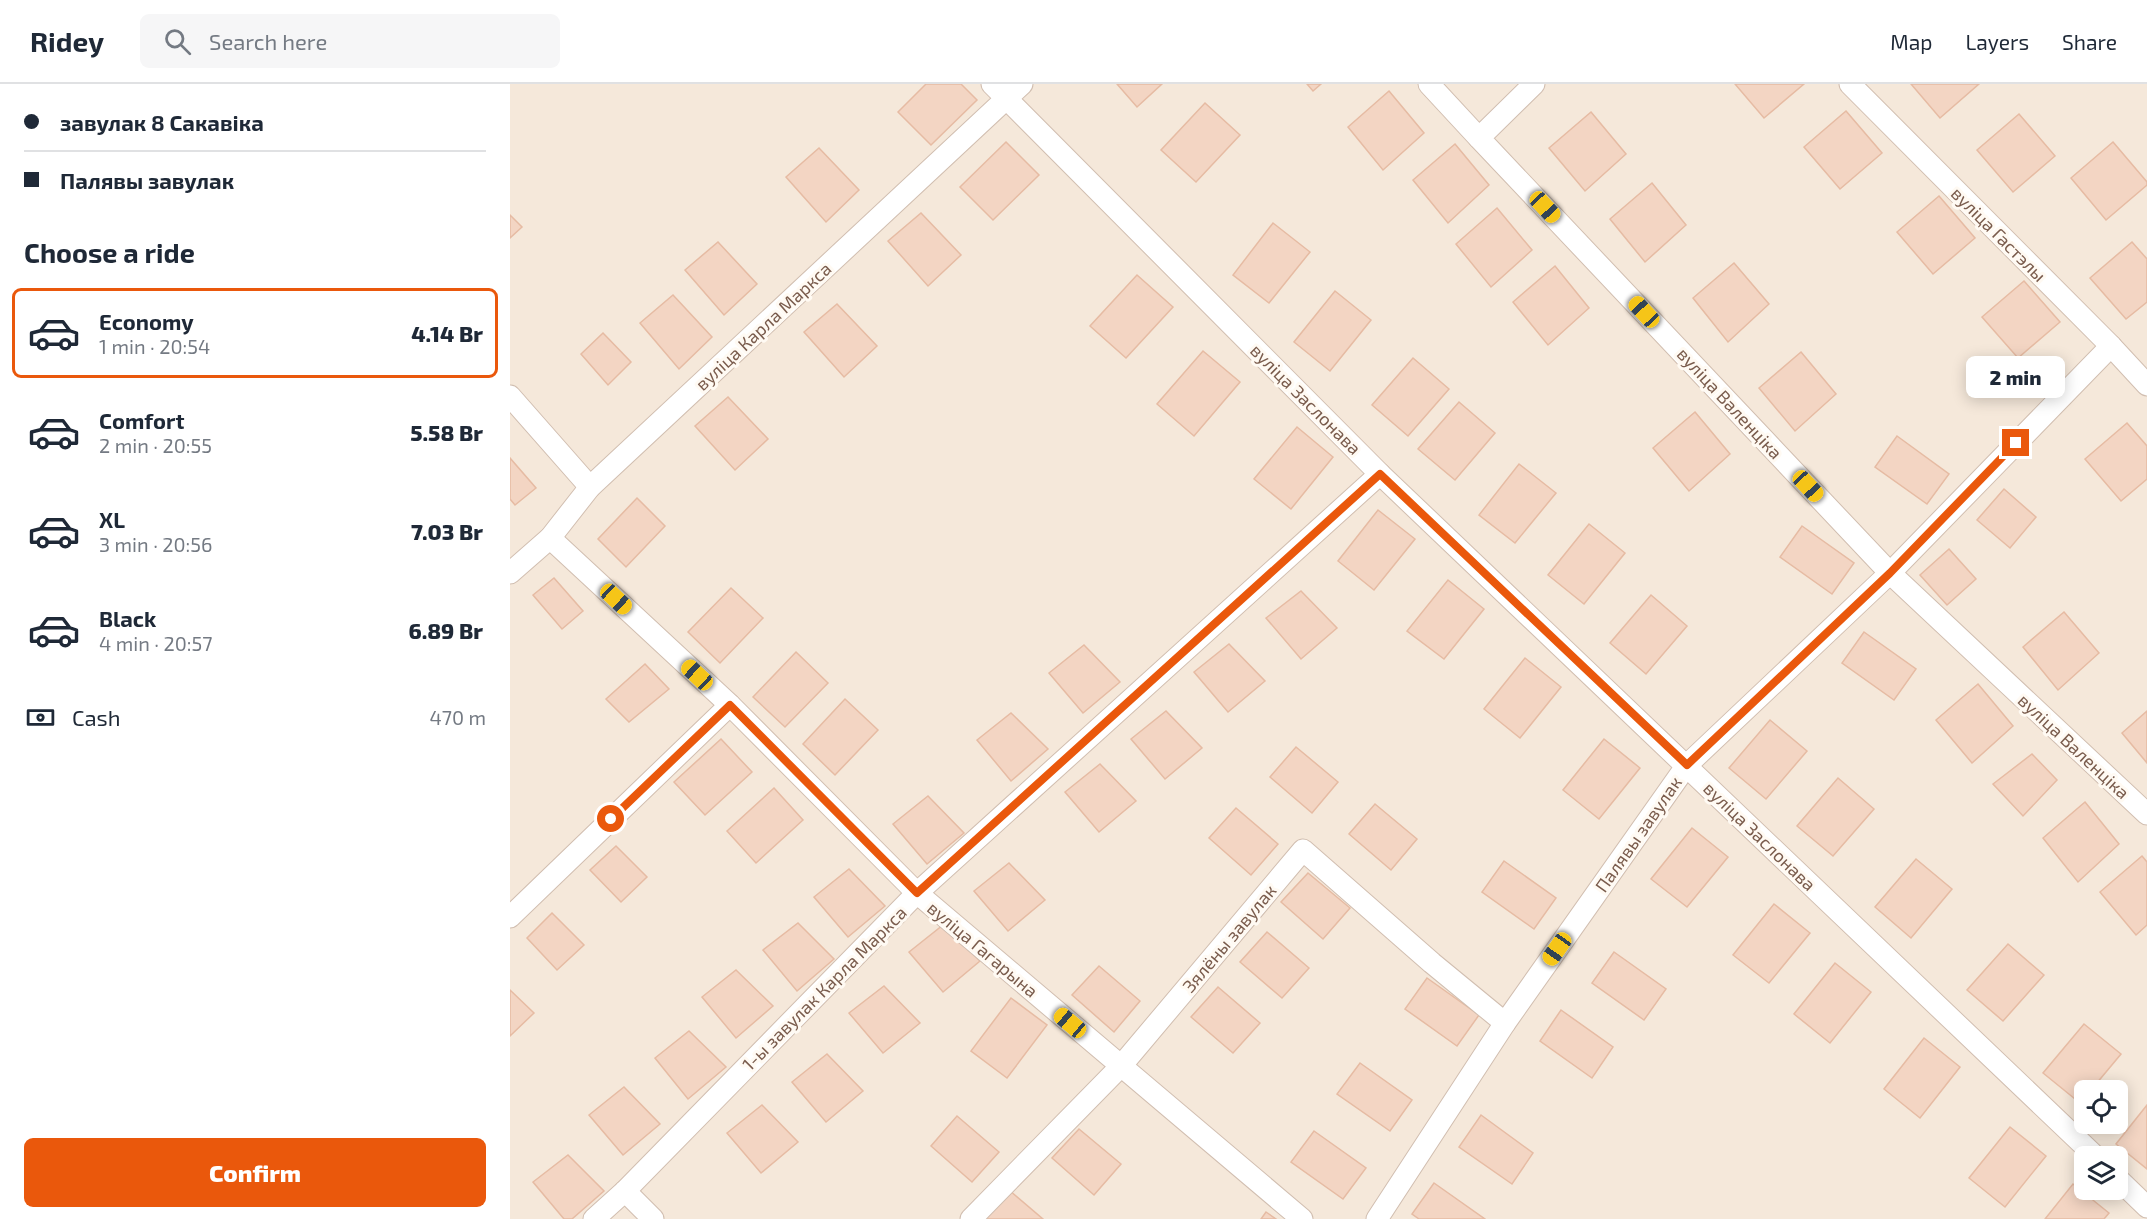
<!DOCTYPE html>
<html lang="en">
<head>
<meta charset="utf-8">
<style>
  :root { --surface:#fff; --page:#f6f6f7; --text:#1f2937; --muted:#747a83; --line:#e0e1e3; --accent:#ea580c }
  body { margin:0; font-family:"Exo 2",sans-serif; background:var(--page); color:var(--text); height:100vh; display:flex; flex-direction:column; font-size:22px; white-space:nowrap }
  * { box-sizing:border-box; margin:0 }
  p { font-size:20px; color:var(--muted) }
  .icon { flex:none; width:33px; height:33px; fill:none; stroke:currentColor; stroke-width:2; stroke-linecap:round; stroke-linejoin:round }
  .map { position:relative; flex:1; overflow:hidden }
  .side { display:flex; flex-direction:column; background:var(--surface); width:510px }
  .side>* { flex:none }
  .banner { display:grid; align-content:center; height:132px; padding:0 24px; background:var(--surface) }
  .tools { position:absolute; left:1564px; top:996px; display:grid; gap:12px }
  .tools a { display:grid; place-items:center; width:54px; height:54px; border-radius:9px; background:var(--surface); box-shadow:0 3px 15px #0003; font-size:30px }
  .end { position:absolute; width:27px; height:27px; margin:-14px; border:8px solid #ea580c; background:#fff; box-shadow:0 0 0 3px #fff }
  .from { border-radius:50% }
  .bubble { position:absolute; height:42px; border-radius:9px; background:var(--surface); box-shadow:0 3px 15px #0003; font-size:20px; font-weight:800; line-height:42px; text-align:center }
  .car { position:absolute; width:18px; height:36px; margin:-18px -9px; border-radius:8px; box-shadow:0 0 4px 2px #0007; background:linear-gradient(#f5c518 24%,#345 0 40%,#f5c518 0 76%,#345 0 86%,#f5c518 0) }
  .banner b { display:flex; align-items:center; gap:21px; height:57px; font-size:22px }
  .banner b+b { border-top:2px solid var(--line) }
  .banner i { width:15px; height:15px; background:var(--text) }
  ul { padding:0; list-style:none }
  li { display:flex; align-items:center; gap:18px; height:90px; margin:0 12px 9px; padding:0 12px; border:3px solid transparent; border-radius:9px }
  li div { flex:1 }
  li b { display:block; font-size:22px }
  li em { font-style:normal; font-weight:800 }
  li.active { border-color:var(--accent) }
  li>.icon { width:54px; height:54px; stroke-width:1.5 }
  h2 { padding:0 24px; font-size:27px; line-height:72px }
  .pay { display:flex; align-items:center; gap:15px; height:66px; padding:0 24px; font-size:22px }
  .pay p { margin-inline-start:auto }
  .button { display:flex; gap:12px; margin-top:auto; padding:12px 24px }
  .button a { flex:1; height:69px; border-radius:9px; background:var(--accent); color:#fff; font-size:24px; font-weight:800; line-height:69px; text-align:center }
  header { display:flex; align-items:center; gap:36px; box-sizing:border-box; height:84px; padding:0 30px; background:var(--surface); border-bottom:2px solid var(--line) }
  header strong { font-size:28px }
  nav { display:flex; gap:33px; margin-inline-start:auto; font-size:21px }
  .search { width:420px; height:54px; background:var(--page); display:flex; align-items:center; gap:15px; box-sizing:border-box; padding:0 21px; border-radius:9px; color:var(--muted); font-size:22px }
  main { display:flex; flex:1; min-height:0 }
  .map>svg:first-child { display:block }
  .residential { fill:#f5e8da; fill-rule:evenodd }
  .building { fill:#f3d5c3; stroke:#e6bba3; stroke-width:1.5 }
  .lines { fill:none; stroke-linecap:round; stroke-linejoin:round }
  .street-casing { stroke:#d1beb0; stroke-width:23 }
  .street { stroke:#fff; stroke-width:21 }
  .route { stroke:#ea580c; stroke-width:8 }
  .labels { text-anchor:middle; dominant-baseline:central; stroke-width:6; stroke-linejoin:round; paint-order:stroke }
  .street-label { font-size:18px; fill:#7a5c4d; stroke:#fffaf3 }
</style>
</head>
<body>
<header>
<strong>Ridey</strong>
<div class="search"><svg class="icon" aria-label="search" viewBox="0 0 24 24"><circle cx="10" cy="10" r="6"/><path d="M15 15l6 6"/></svg>Search here</div>
<nav><a>Map</a><a>Layers</a><a>Share</a></nav>
</header>
<main>
<section class="side">
<div class="banner">
<b><i class="from"></i>завулак 8 Сакавіка</b>
<b><i></i>Палявы завулак</b>
</div>
<h2>Choose a ride</h2>
<ul>
<li class="active"><svg class="icon" aria-label="car" viewBox="0 0 24 24"><path d="M5 17H2v-5l4-1 3-4h7l3 4 3 1v5h-3M9 17h6M6 11h13"/><circle cx="7" cy="17" r="2"/><circle cx="17" cy="17" r="2"/></svg><div><b>Economy</b><p>1 min · 20:54</p></div><em>4.14 Br</em></li>
<li><svg class="icon" aria-label="car" viewBox="0 0 24 24"><path d="M5 17H2v-5l4-1 3-4h7l3 4 3 1v5h-3M9 17h6M6 11h13"/><circle cx="7" cy="17" r="2"/><circle cx="17" cy="17" r="2"/></svg><div><b>Comfort</b><p>2 min · 20:55</p></div><em>5.58 Br</em></li>
<li><svg class="icon" aria-label="car" viewBox="0 0 24 24"><path d="M5 17H2v-5l4-1 3-4h7l3 4 3 1v5h-3M9 17h6M6 11h13"/><circle cx="7" cy="17" r="2"/><circle cx="17" cy="17" r="2"/></svg><div><b>XL</b><p>3 min · 20:56</p></div><em>7.03 Br</em></li>
<li><svg class="icon" aria-label="car" viewBox="0 0 24 24"><path d="M5 17H2v-5l4-1 3-4h7l3 4 3 1v5h-3M9 17h6M6 11h13"/><circle cx="7" cy="17" r="2"/><circle cx="17" cy="17" r="2"/></svg><div><b>Black</b><p>4 min · 20:57</p></div><em>6.89 Br</em></li>
</ul>
<div class="pay"><svg class="icon" aria-label="cash" viewBox="0 0 24 24"><path d="M3 7h18v10H3z"/><circle cx="12" cy="12" r="2"/></svg>Cash<p>470 m</p></div>
<div class="button"><a>Confirm</a></div>
</section>
<div class="map">
<svg width="1637" height="1135" viewBox="0 0 1637 1135">
  <rect width="100%" height="100%" fill="#fdf6ec"/>
  <path class="residential" d="M 0,0 L 1637,0 L 1637,1135 L 0,1135 ZM 1575,1006 L 1608,1006 L 1608,1040 L 1575,1040 ZM 1575,1072 L 1608,1072 L 1608,1106 L 1575,1106 Z"/>
  <g class="building">
    <polygon points="416,0 451,0 467,16 421,61 388,28"/>
    <polygon points="607,0 652,0 627,23"/>
    <polygon points="797,0 811,0 803,7"/>
    <polygon points="1225,0 1294,0 1254,34"/>
    <polygon points="1401,0 1469,0 1430,34"/>
    <polygon points="879,7 914,49 873,86 838,43"/>
    <polygon points="695,19 730,51 686,98 651,66"/>
    <polygon points="1336,27 1372,69 1330,105 1294,63"/>
    <polygon points="1081,28 1116,70 1075,107 1039,64"/>
    <polygon points="1509,30 1545,72 1503,108 1467,66"/>
    <polygon points="496,58 529,91 483,136 450,103"/>
    <polygon points="1603,58 1637,98 1637,101 1596,136 1561,94"/>
    <polygon points="945,60 979,101 938,139 903,96"/>
    <polygon points="309,64 349,106 316,138 276,93"/>
    <polygon points="1142,99 1176,141 1135,178 1100,135"/>
    <polygon points="1429,112 1465,154 1423,190 1387,148"/>
    <polygon points="987,124 1022,166 981,203 946,160"/>
    <polygon points="411,129 451,171 418,202 378,157"/>
    <polygon points="0,131 12,143 0,154"/>
    <polygon points="763,139 800,168 759,219 723,191"/>
    <polygon points="208,158 247,200 214,231 175,186"/>
    <polygon points="1622,158 1637,175 1637,218 1616,235 1580,194"/>
    <polygon points="1224,179 1259,220 1218,258 1183,214"/>
    <polygon points="1045,182 1079,224 1038,261 1003,218"/>
    <polygon points="627,191 663,223 616,274 580,242"/>
    <polygon points="1514,197 1550,238 1508,274 1472,233"/>
    <polygon points="825,207 861,236 820,287 784,258"/>
    <polygon points="163,211 202,253 169,285 130,239"/>
    <polygon points="327,220 367,262 334,293 294,248"/>
    <polygon points="93,249 121,278 98,301 71,270"/>
    <polygon points="693,267 730,298 684,352 647,320"/>
    <polygon points="1291,268 1326,310 1285,347 1249,304"/>
    <polygon points="903,274 939,305 898,352 862,321"/>
    <polygon points="218,313 258,355 225,386 185,342"/>
    <polygon points="949,318 985,349 945,396 908,365"/>
    <polygon points="1185,328 1220,370 1179,407 1143,364"/>
    <polygon points="1617,339 1637,362 1637,395 1611,417 1575,375"/>
    <polygon points="787,343 823,373 781,425 744,395"/>
    <polygon points="1387,352 1439,390 1417,420 1365,383"/>
    <polygon points="0,374 26,404 5,421 0,415"/>
    <polygon points="1009,380 1046,409 1005,459 969,431"/>
    <polygon points="1494,405 1526,433 1500,464 1467,436"/>
    <polygon points="127,414 155,442 116,483 88,455"/>
    <polygon points="868,426 905,455 864,506 828,477"/>
    <polygon points="1079,440 1115,469 1074,520 1038,491"/>
    <polygon points="1292,442 1344,479 1322,510 1270,473"/>
    <polygon points="1439,465 1466,495 1437,521 1410,491"/>
    <polygon points="44,494 73,527 52,545 23,511"/>
    <polygon points="938,496 974,525 934,575 897,547"/>
    <polygon points="221,504 253,534 210,579 178,548"/>
    <polygon points="791,507 827,544 791,575 756,534"/>
    <polygon points="1141,511 1177,542 1136,590 1100,559"/>
    <polygon points="1554,528 1589,569 1548,606 1513,563"/>
    <polygon points="1354,548 1406,585 1384,616 1332,579"/>
    <polygon points="719,560 755,597 718,628 684,588"/>
    <polygon points="574,561 610,598 573,629 539,589"/>
    <polygon points="286,568 318,599 275,643 243,613"/>
    <polygon points="1015,574 1051,603 1010,654 974,625"/>
    <polygon points="135,580 159,605 119,638 96,615"/>
    <polygon points="1468,600 1503,642 1462,679 1426,636"/>
    <polygon points="335,615 368,646 325,691 293,660"/>
    <polygon points="656,627 692,664 655,695 621,655"/>
    <polygon points="1637,627 1637,679 1612,649"/>
    <polygon points="501,629 538,665 501,697 467,656"/>
    <polygon points="1260,636 1297,667 1256,715 1219,684"/>
    <polygon points="211,655 242,688 195,731 164,698"/>
    <polygon points="1094,655 1130,684 1089,735 1053,706"/>
    <polygon points="786,663 828,698 802,729 760,693"/>
    <polygon points="1522,670 1547,696 1513,732 1483,700"/>
    <polygon points="590,680 626,717 589,748 555,708"/>
    <polygon points="1328,694 1364,725 1323,772 1287,742"/>
    <polygon points="264,704 293,736 246,779 217,747"/>
    <polygon points="418,712 454,749 417,780 383,740"/>
    <polygon points="1575,718 1609,760 1568,798 1533,754"/>
    <polygon points="865,720 907,755 881,786 839,750"/>
    <polygon points="726,724 768,760 741,791 699,754"/>
    <polygon points="1182,744 1218,773 1177,823 1141,795"/>
    <polygon points="106,762 137,793 111,818 80,786"/>
    <polygon points="1632,772 1637,778 1637,841 1626,851 1590,808"/>
    <polygon points="1406,775 1442,805 1401,854 1365,823"/>
    <polygon points="994,777 1046,814 1024,845 972,808"/>
    <polygon points="499,779 535,816 498,847 464,807"/>
    <polygon points="339,785 375,822 338,853 304,813"/>
    <polygon points="798,789 840,824 813,855 771,818"/>
    <polygon points="1264,820 1300,849 1259,899 1223,871"/>
    <polygon points="42,829 74,861 47,886 17,854"/>
    <polygon points="288,839 324,875 287,907 253,866"/>
    <polygon points="433,841 470,877 433,908 399,868"/>
    <polygon points="757,848 799,884 772,914 730,878"/>
    <polygon points="1498,860 1534,891 1493,937 1457,906"/>
    <polygon points="1104,868 1156,905 1134,936 1082,899"/>
    <polygon points="1325,879 1361,908 1320,959 1284,930"/>
    <polygon points="589,882 630,917 604,948 562,911"/>
    <polygon points="226,886 263,922 226,954 192,913"/>
    <polygon points="917,894 969,931 947,962 895,925"/>
    <polygon points="374,902 410,939 373,969 339,929"/>
    <polygon points="708,903 750,939 723,969 681,933"/>
    <polygon points="0,906 24,929 0,952"/>
    <polygon points="501,914 537,941 497,994 461,967"/>
    <polygon points="1051,926 1103,963 1082,994 1030,957"/>
    <polygon points="1574,940 1611,970 1581,1006 1575,1006 1575,1013 1570,1019 1533,989"/>
    <polygon points="179,947 216,983 178,1015 145,974"/>
    <polygon points="1414,954 1450,983 1410,1034 1374,1005"/>
    <polygon points="317,970 353,1007 316,1038 282,998"/>
    <polygon points="850,979 902,1016 880,1047 827,1010"/>
    <polygon points="114,1003 150,1040 113,1071 79,1031"/>
    <polygon points="252,1021 288,1058 251,1089 217,1049"/>
    <polygon points="1637,1021 1637,1085 1606,1060"/>
    <polygon points="971,1031 1023,1069 1002,1100 949,1063"/>
    <polygon points="447,1032 489,1068 462,1098 421,1062"/>
    <polygon points="1500,1043 1536,1072 1495,1123 1459,1094"/>
    <polygon points="569,1045 611,1080 584,1111 542,1074"/>
    <polygon points="804,1047 856,1084 833,1115 781,1078"/>
    <polygon points="58,1071 94,1107 62,1135 54,1135 23,1098"/>
    <polygon points="924,1099 975,1135 909,1135 902,1130"/>
    <polygon points="1563,1100 1599,1129 1594,1135 1535,1135"/>
    <polygon points="499,1106 533,1135 473,1135"/>
    <polygon points="756,1128 766,1135 751,1135"/>
  </g>
  <g class="lines">
    <g class="street-casing">
      <g id="street">
        <polyline points="482,0 870,390 1585,1072"/>
        <polyline points="919,0 969,54"/>
        <polyline points="1024,0 969,54 1380,489 1637,730"/>
        <polyline points="1340,0 1601,262 1637,301"/>
        <polyline points="0,312 80,403"/>
        <polyline points="40,454 220,621 407,809 792,1135"/>
        <polyline points="0,489 40,454 80,403 512,0"/>
        <polyline points="0,833 220,621"/>
        <polyline points="1608,1095 1637,1123"/>
        <polyline points="115,1107 143,1135"/>
        <polyline points="84,1135 115,1107 407,809 870,390"/>
        <polyline points="461,1135 611,982 793,766 922,879 995,939"/>
        <polyline points="867,1135 995,939 1177,681 1380,489 1601,262"/>
      </g>
    </g>
    <use href="#street" class="street"/>
  </g>
  <g class="lines">
    <polyline class="route" points="101,735 220,621 407,809 870,390 1177,681 1380,489 1506,359"/>
  </g>
  <g class="labels">
    <g class="street-label">
      <text transform="translate(1489 150) rotate(45)">вуліца Гастэлы</text>
      <text transform="translate(253 242) rotate(-43)">вуліца Карла Маркса</text>
      <text transform="translate(796 315) rotate(45)">вуліца Заслонава</text>
      <text transform="translate(1220 319) rotate(47)">вуліца Валенціка</text>
      <text transform="translate(1564 662) rotate(43)">вуліца Валенціка</text>
      <text transform="translate(1128 750) rotate(-55)">Палявы завулак</text>
      <text transform="translate(1250 752) rotate(44)">вуліца Заслонава</text>
      <text transform="translate(719 854) rotate(-50)">Зялёны завулак</text>
      <text transform="translate(473 865) rotate(40)">вуліца Гагарына</text>
      <text transform="translate(314 904) rotate(-45)">1-ы завулак Карла Маркса</text>
    </g>
  </g>
</svg>
<div class="tools">
<a><svg class="icon" aria-label="locate" viewBox="0 0 24 24"><circle cx="12" cy="12" r="6"/><path d="M12 2v4M12 18v4M2 12h4M18 12h4"/></svg></a>
<a><svg class="icon" aria-label="layers" viewBox="0 0 24 24"><path d="M12 4l9 5-9 5-9-5zM3 14l9 5 9-5"/></svg></a>
</div>
<i class="end from" style="left:101px;top:735px"></i>
<i class="end" style="left:1506px;top:359px"></i>
<div class="bubble" style="left:1456px;top:272px;width:99px">2 min</div>
<i class="car" style="left:1035px;top:123px;rotate:137deg"></i>
<i class="car" style="left:1134px;top:228px;rotate:317deg"></i>
<i class="car" style="left:1298px;top:402px;rotate:137deg"></i>
<i class="car" style="left:106px;top:515px;rotate:133deg"></i>
<i class="car" style="left:187px;top:591px;rotate:313deg"></i>
<i class="car" style="left:1047px;top:865px;rotate:215deg"></i>
<i class="car" style="left:560px;top:939px;rotate:310deg"></i>
</div>
</main>
</body>
</html>
